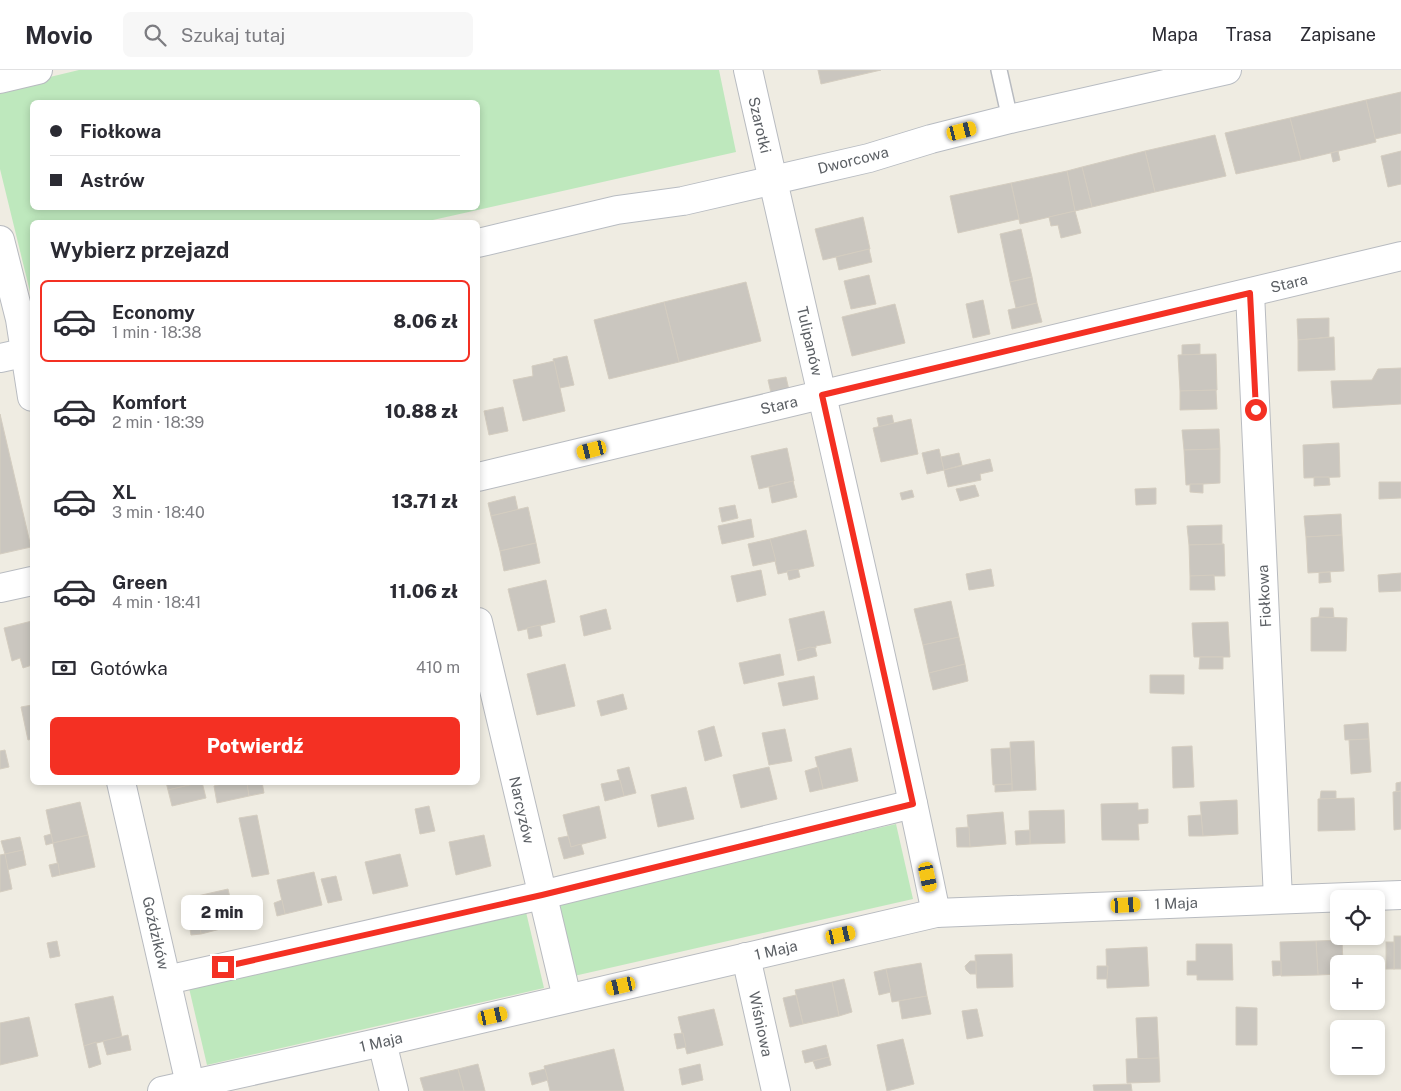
<!DOCTYPE html>
<html lang="pl">
<head>
<meta charset="utf-8">
<style>
  :root { --surface:#fff; --page:#f7f7f7; --text:#2b2b33; --muted:#7c7c81; --line:#e1e1e2; --accent:#f43023 }
  body { margin:0; font-family:"Public Sans",sans-serif; background:var(--page); color:var(--text); height:100vh; display:flex; flex-direction:column; font-size:19px; white-space:nowrap }
  * { box-sizing:border-box; margin:0 }
  p { font-size:16px; color:var(--muted) }
  .icon { flex:none; width:28px; height:28px; fill:none; stroke:currentColor; stroke-width:2; stroke-linecap:round; stroke-linejoin:round }
  .map { position:relative; flex:1; overflow:hidden }
  .details { position:absolute; left:30px; top:150px; width:450px; height:565px; display:flex; flex-direction:column; background:var(--surface); border-radius:8px; box-shadow:0 2px 8px #0003 }
  .details>* { flex:none }
  .hud { position:absolute; left:30px; top:30px; width:450px; height:110px; border-radius:8px; box-shadow:0 2px 8px #0003; display:grid; align-content:center; height:110px; padding:0 20px; background:var(--surface) }
  .tools { position:absolute; left:1330px; top:820px; display:grid; gap:10px }
  .tools a { display:grid; place-items:center; width:55px; height:55px; border-radius:8px; background:var(--surface); box-shadow:0 2px 8px #0003; font-size:25px }
  .end { position:absolute; width:22px; height:22px; margin:-11px; border:6px solid #f43023; background:#fff; box-shadow:0 0 0 2px #fff }
  .from { border-radius:50% }
  .bubble { position:absolute; height:35px; border-radius:8px; background:var(--surface); box-shadow:0 2px 8px #0003; font-size:16px; font-weight:800; line-height:35px; text-align:center }
  .car { position:absolute; width:15px; height:30px; margin:-15px -8px; border-radius:6px; box-shadow:0 0 4px 1px #0007; background:linear-gradient(#f5c518 24%,#345 0 40%,#f5c518 0 76%,#345 0 86%,#f5c518 0) }
  .hud b { display:flex; align-items:center; gap:18px; height:48px; font-size:19px }
  .hud b+b { border-top:1px solid var(--line) }
  .hud i { width:12px; height:12px; background:var(--text) }
  ul { padding:0; list-style:none }
  li { display:flex; align-items:center; gap:15px; height:82px; margin:0 10px 8px; padding:0 10px; border:2px solid transparent; border-radius:8px }
  li div { flex:1 }
  li b { display:block; font-size:19px }
  li em { font-style:normal; font-weight:800 }
  li.on { border-color:var(--accent) }
  li>.icon { width:45px; height:45px; stroke-width:1.5 }
  h2 { padding:0 20px; font-size:22px; line-height:60px }
  .pay { display:flex; align-items:center; gap:12px; height:55px; padding:0 20px; font-size:19px }
  .pay p { margin-inline-start:auto }
  .primary-button { display:flex; gap:10px; margin-top:auto; padding:10px 20px }
  .primary-button a { flex:1; height:58px; border-radius:8px; background:var(--accent); color:#fff; font-size:20px; font-weight:800; line-height:58px; text-align:center }
  header { display:flex; align-items:center; gap:30px; box-sizing:border-box; height:70px; padding:0 25px; background:var(--surface); border-bottom:1px solid var(--line) }
  header strong { font-size:24px }
  nav { display:flex; gap:28px; margin-inline-start:auto; font-size:18px }
  .search { width:350px; height:45px; background:var(--page); display:flex; align-items:center; gap:12px; box-sizing:border-box; padding:0 18px; border-radius:8px; color:var(--muted); font-size:19px }
  .map>svg:first-child { display:block }
  .green { fill:#bee8bd; fill-rule:evenodd }
  .building { fill:#cac6bf; stroke:#d4cdc0 }
  .lines { fill:none; stroke-linecap:round; stroke-linejoin:round }
  .lane-casing { stroke:#b8bbc0; stroke-width:18 }
  .street-casing { stroke:#b8bbc0; stroke-width:30 }
  .secondary-casing { stroke:#b8bcc2; stroke-width:30 }
  .lane { stroke:#fff; stroke-width:15 }
  .street { stroke:#fff; stroke-width:28 }
  .secondary { stroke:#fff; stroke-width:28 }
  .route { stroke:#f43023; stroke-width:6 }
  .labels { text-anchor:middle; dominant-baseline:central; stroke-width:4; stroke-linejoin:round; paint-order:stroke }
  .street-label { font-size:15px; fill:#5b5f64; stroke:#fff }
</style>
</head>
<body>
<header>
<strong>Movio</strong>
<div class="search"><svg class="icon" aria-label="search" viewBox="0 0 24 24"><circle cx="10" cy="10" r="6"/><path d="M15 15l6 6"/></svg>Szukaj tutaj</div>
<nav><a>Mapa</a><a>Trasa</a><a>Zapisane</a></nav>
</header>
<div class="map">
<svg width="1401" height="1021" viewBox="0 0 1401 1021">
  <rect width="100%" height="100%" fill="#efece2"/>
  <g class="green">
    <path d="M 79,0 L 719,0 L 736,82 L 424,152 L 32,152 L 32,230 L 0,99 L 0,19 ZM 32,32 L 478,32 L 478,138 L 32,138 Z"/>
    <polygon points="896,754 913,829 574,906 557,832"/>
    <polygon points="526,842 544,918 207,995 189,918"/>
  </g>
  <g class="building">
    <polygon points="818,0 881,0 821,14"/>
    <polygon points="1401,22 1401,63 1375,69 1366,30"/>
    <polygon points="1366,30 1376,72 1301,90 1290,48"/>
    <polygon points="1290,48 1301,90 1236,104 1225,63"/>
    <polygon points="1215,65 1226,106 1155,122 1145,81"/>
    <polygon points="1145,81 1155,122 1092,137 1082,97"/>
    <polygon points="1338,81 1340,90 1333,92 1331,83"/>
    <polygon points="1401,81 1401,114 1388,117 1381,86"/>
    <polygon points="1082,97 1092,137 1075,141 1067,101"/>
    <polygon points="1067,101 1075,141 1020,154 1011,113"/>
    <polygon points="1011,113 1019,149 958,163 950,126"/>
    <polygon points="1075,141 1081,163 1061,168 1058,155 1051,156 1049,147"/>
    <polygon points="863,147 870,179 823,190 815,159"/>
    <polygon points="1021,159 1032,207 1010,212 1000,164"/>
    <polygon points="869,179 872,192 839,200 836,187"/>
    <polygon points="869,205 876,234 851,239 844,211"/>
    <polygon points="1032,207 1037,233 1016,238 1010,212"/>
    <polygon points="746,212 761,271 679,292 664,232"/>
    <polygon points="983,230 990,264 973,268 966,234"/>
    <polygon points="664,232 679,292 609,309 594,250"/>
    <polygon points="1037,233 1042,252 1012,259 1008,240"/>
    <polygon points="895,234 905,273 852,286 842,247"/>
    <polygon points="1329,248 1329,267 1298,270 1297,249"/>
    <polygon points="1334,267 1335,300 1298,301 1298,270"/>
    <polygon points="1200,274 1200,284 1182,285 1182,275"/>
    <polygon points="1216,284 1217,320 1180,321 1178,285"/>
    <polygon points="567,286 574,315 560,318 553,289"/>
    <polygon points="554,291 565,341 523,351 513,310 533,306 532,296"/>
    <polygon points="1401,298 1401,334 1333,338 1331,311 1372,310 1378,299"/>
    <polygon points="786,307 789,320 771,323 768,310"/>
    <polygon points="1216,320 1217,339 1180,340 1180,321"/>
    <polygon points="503,337 508,361 489,365 484,341"/>
    <polygon points="0,344 31,477 0,484"/>
    <polygon points="892,345 894,354 879,357 877,348"/>
    <polygon points="911,349 918,384 881,392 873,358"/>
    <polygon points="1219,359 1220,379 1184,380 1182,360"/>
    <polygon points="1339,373 1340,407 1304,408 1303,375"/>
    <polygon points="787,378 794,411 759,419 751,386"/>
    <polygon points="939,379 944,400 927,404 922,383"/>
    <polygon points="1220,379 1220,413 1186,415 1184,380"/>
    <polygon points="959,383 962,395 944,400 941,387"/>
    <polygon points="990,389 993,401 980,404 981,410 948,417 944,400"/>
    <polygon points="1314,407 1329,407 1330,415 1314,416"/>
    <polygon points="793,411 797,427 772,433 769,417"/>
    <polygon points="1379,412 1401,412 1401,428 1379,429"/>
    <polygon points="1190,414 1203,414 1203,423 1190,422"/>
    <polygon points="975,415 979,426 960,431 956,419"/>
    <polygon points="1156,418 1156,434 1136,435 1135,419"/>
    <polygon points="912,420 914,427 902,430 900,423"/>
    <polygon points="515,426 518,440 491,446 488,433"/>
    <polygon points="735,435 738,448 722,452 719,438"/>
    <polygon points="528,437 536,473 500,481 491,446"/>
    <polygon points="1341,444 1342,465 1306,467 1304,446"/>
    <polygon points="751,449 754,467 722,474 718,456"/>
    <polygon points="1222,455 1222,474 1189,475 1187,456"/>
    <polygon points="806,460 814,496 778,504 770,469"/>
    <polygon points="1342,465 1344,501 1308,503 1306,467"/>
    <polygon points="770,469 776,491 753,496 748,474"/>
    <polygon points="536,473 540,493 504,501 500,481"/>
    <polygon points="1224,474 1225,506 1190,506 1189,475"/>
    <polygon points="798,499 800,507 789,510 787,501"/>
    <polygon points="991,499 994,516 969,520 966,504"/>
    <polygon points="761,500 766,525 737,532 731,506"/>
    <polygon points="1330,502 1331,512 1319,513 1319,503"/>
    <polygon points="1401,503 1401,521 1379,522 1378,505"/>
    <polygon points="1214,505 1215,520 1190,520 1190,506"/>
    <polygon points="546,510 555,552 518,561 508,519"/>
    <polygon points="951,531 959,567 923,575 914,539"/>
    <polygon points="1320,538 1333,538 1334,548 1319,547"/>
    <polygon points="606,539 611,559 584,566 580,546"/>
    <polygon points="824,541 831,573 816,576 816,578 814,577 796,581 789,549"/>
    <polygon points="1319,547 1347,548 1346,581 1311,581 1311,548"/>
    <polygon points="32,551 32,595 23,598 20,588 12,591 4,558"/>
    <polygon points="1228,552 1230,587 1194,587 1192,553"/>
    <polygon points="540,555 542,566 529,569 527,558"/>
    <polygon points="959,567 965,594 929,603 923,575"/>
    <polygon points="810,577 815,578 817,586 798,591 796,581"/>
    <polygon points="780,584 784,605 744,614 739,593"/>
    <polygon points="1200,587 1223,587 1223,599 1199,599"/>
    <polygon points="565,594 575,636 537,645 527,604"/>
    <polygon points="965,594 968,611 933,620 929,603"/>
    <polygon points="1150,605 1184,605 1184,624 1150,623"/>
    <polygon points="814,606 818,629 783,636 778,613"/>
    <polygon points="623,624 627,639 601,646 597,631"/>
    <polygon points="32,635 32,669 28,670 21,637"/>
    <polygon points="1368,653 1369,669 1345,670 1344,655"/>
    <polygon points="714,656 722,686 705,691 698,661"/>
    <polygon points="785,659 792,691 769,695 762,663"/>
    <polygon points="1369,669 1371,702 1351,704 1349,670"/>
    <polygon points="1034,671 1036,720 1012,721 1010,672"/>
    <polygon points="1192,676 1194,717 1173,718 1172,677"/>
    <polygon points="851,678 858,711 823,719 815,687"/>
    <polygon points="1010,678 1012,714 993,715 991,679"/>
    <polygon points="5,680 9,697 0,699 0,681"/>
    <polygon points="629,697 636,723 624,726 617,700"/>
    <polygon points="769,697 777,729 741,738 733,705"/>
    <polygon points="818,697 823,719 810,722 805,701"/>
    <polygon points="620,710 624,726 605,731 601,714"/>
    <polygon points="166,712 201,712 168,720"/>
    <polygon points="202,712 206,728 172,736 168,720"/>
    <polygon points="230,712 247,712 249,726 217,733 214,716"/>
    <polygon points="262,712 264,723 249,726 247,713"/>
    <polygon points="1401,712 1401,721 1396,722 1396,713"/>
    <polygon points="1012,714 1012,721 995,722 995,715"/>
    <polygon points="686,717 694,749 658,757 651,725"/>
    <polygon points="1321,721 1336,721 1336,729 1320,729"/>
    <polygon points="1401,721 1401,759 1394,760 1393,722"/>
    <polygon points="1354,728 1355,760 1318,761 1318,729"/>
    <polygon points="1237,730 1238,764 1203,766 1200,732"/>
    <polygon points="80,732 88,765 53,773 46,740"/>
    <polygon points="1138,733 1138,740 1148,739 1148,753 1138,754 1139,770 1102,770 1101,734"/>
    <polygon points="429,736 435,761 420,764 415,739"/>
    <polygon points="599,736 606,768 571,777 563,745"/>
    <polygon points="1064,740 1065,773 1030,774 1029,741"/>
    <polygon points="1003,742 1006,774 970,777 967,745"/>
    <polygon points="257,745 269,804 252,807 239,748"/>
    <polygon points="1201,745 1203,766 1189,766 1188,746"/>
    <polygon points="969,757 970,777 957,777 956,758"/>
    <polygon points="1030,760 1030,774 1016,775 1015,761"/>
    <polygon points="51,764 53,773 46,775 44,766"/>
    <polygon points="88,765 95,797 60,805 53,773"/>
    <polygon points="484,765 491,796 456,805 449,772"/>
    <polygon points="568,766 571,777 581,774 584,784 564,789 558,768"/>
    <polygon points="20,767 23,780 5,784 1,771"/>
    <polygon points="23,780 26,795 7,800 5,784"/>
    <polygon points="5,784 12,819 0,822 0,785"/>
    <polygon points="400,784 408,816 373,824 365,792"/>
    <polygon points="58,793 60,805 52,807 49,795"/>
    <polygon points="314,802 322,835 285,844 277,810"/>
    <polygon points="336,806 342,830 328,833 321,809"/>
    <polygon points="228,819 236,855 201,864 193,827"/>
    <polygon points="282,830 285,844 277,846 274,833"/>
    <polygon points="199,850 201,864 191,865 189,853"/>
    <rect x="1394" y="866" width="7" height="33"/>
    <polygon points="1342,870 1343,894 1339,894 1339,904 1318,905 1316,871"/>
    <polygon points="57,871 60,886 50,888 47,873"/>
    <polygon points="1316,871 1318,905 1281,906 1280,872"/>
    <rect x="1386" y="872" width="8" height="27"/>
    <polygon points="1196,874 1232,874 1233,910 1197,910 1197,905 1187,905 1187,891 1196,891"/>
    <polygon points="1147,877 1149,916 1107,918 1106,879"/>
    <polygon points="1012,884 1013,917 977,918 975,885"/>
    <polygon points="970,891 976,891 976,904 970,904 966,900 965,896"/>
    <polygon points="1272,891 1281,891 1281,905 1273,906"/>
    <polygon points="1357,891 1379,892 1379,923 1376,923 1376,894 1357,894"/>
    <polygon points="921,893 927,926 892,932 886,899"/>
    <polygon points="1097,896 1108,896 1107,909 1097,909"/>
    <polygon points="886,899 891,922 879,925 874,902"/>
    <polygon points="844,909 852,942 839,946 832,912"/>
    <polygon points="832,912 839,946 803,954 795,920"/>
    <polygon points="796,925 803,954 790,957 783,928"/>
    <polygon points="113,926 122,967 84,976 75,934"/>
    <polygon points="927,926 931,944 902,949 899,931"/>
    <polygon points="1236,937 1257,938 1257,975 1236,975"/>
    <polygon points="714,939 723,975 687,984 678,947"/>
    <polygon points="977,939 983,966 967,969 962,941"/>
    <polygon points="29,947 38,986 0,995 0,953"/>
    <polygon points="1157,947 1159,988 1138,989 1136,948"/>
    <polygon points="683,963 686,977 677,979 674,964"/>
    <polygon points="128,965 131,980 107,985 103,971"/>
    <polygon points="903,969 914,1014 887,1021 877,975"/>
    <polygon points="96,972 101,994 89,998 84,976"/>
    <polygon points="826,975 829,987 805,993 802,981"/>
    <polygon points="614,979 624,1021 550,1021 544,996"/>
    <polygon points="829,987 831,995 816,999 813,991"/>
    <polygon points="1159,988 1160,1012 1127,1013 1126,989"/>
    <polygon points="478,994 485,1021 464,1021 458,999"/>
    <polygon points="700,994 703,1010 682,1015 679,999"/>
    <polygon points="458,999 464,1021 424,1021 420,1008"/>
    <polygon points="545,999 548,1010 532,1015 529,1003"/>
    <polygon points="1131,1014 1132,1021 1094,1021 1093,1015"/>
  </g>
  <g class="lines">
    <g class="lane-casing">
      <polyline id="lane" points="999,0 1010,49"/>
    </g>
    <g class="street-casing">
      <g id="street">
        <path d="M 748,0 C 811,281 878,561 936,843"/>
        <polyline points="0,9 38,0"/>
        <polyline points="0,170 20,249 32,327"/>
        <polyline points="1250,223 1278,829"/>
        <polyline points="478,407 1401,186"/>
        <polyline points="0,518 32,511"/>
        <polyline points="478,552 567,928"/>
        <polyline points="121,712 190,1014"/>
        <polyline points="746,887 776,1021"/>
        <polyline points="167,910 542,825 913,734"/>
        <polyline points="382,972 394,1021"/>
        <polyline points="162,1021 382,972 936,843 1401,825"/>
      </g>
    </g>
    <g class="secondary-casing">
      <g id="secondary">
        <polyline points="478,173 617,140 683,131 869,88 931,69 1010,49 1227,0"/>
        <polyline points="0,288 32,281"/>
      </g>
    </g>
    <use href="#lane" class="lane"/>
    <use href="#street" class="street"/>
    <use href="#secondary" class="secondary"/>
  </g>
  <g class="lines">
    <polyline class="route" points="223,897 542,825 913,734 822,325 1250,223 1256,340"/>
  </g>
  <g class="labels">
    <g class="street-label">
      <text transform="translate(760 55) rotate(77)">Szarotki</text>
      <text transform="translate(853 90) rotate(-14)">Dworcowa</text>
      <text transform="translate(1289 213) rotate(-14)">Stara</text>
      <text transform="translate(810 271) rotate(77)">Tulipanów</text>
      <text transform="translate(779 335) rotate(-13)">Stara</text>
      <text transform="translate(1264 526) rotate(-93)">Fiołkowa</text>
      <text transform="translate(522 740) rotate(77)">Narcyzów</text>
      <text transform="translate(1176 833) rotate(-2)">1 Maja</text>
      <text transform="translate(156 863) rotate(77)">Goździków</text>
      <text transform="translate(776 880) rotate(-13)">1 Maja</text>
      <text transform="translate(761 954) rotate(78)">Wiśniowa</text>
      <text transform="translate(381 972) rotate(-13)">1 Maja</text>
    </g>
  </g>
</svg>
<div class="tools">
<a><svg class="icon" aria-label="locate" viewBox="0 0 24 24"><circle cx="12" cy="12" r="6"/><path d="M12 2v4M12 18v4M2 12h4M18 12h4"/></svg></a>
<a>+</a>
<a>−</a>
</div>
<i class="end from" style="left:1256px;top:340px"></i>
<i class="end" style="left:223px;top:897px"></i>
<div class="bubble" style="left:181px;top:825px;width:82px">2 min</div>
<i class="car" style="left:962px;top:61px;rotate:76deg"></i>
<i class="car" style="left:592px;top:380px;rotate:256deg"></i>
<i class="car" style="left:928px;top:807px;rotate:168deg"></i>
<i class="car" style="left:1126px;top:835px;rotate:87deg"></i>
<i class="car" style="left:841px;top:865px;rotate:77deg"></i>
<i class="car" style="left:621px;top:916px;rotate:257deg"></i>
<i class="car" style="left:493px;top:946px;rotate:77deg"></i>
<div class="hud">
<b><i class="from"></i>Fiołkowa</b>
<b><i></i>Astrów</b>
</div>
<section class="details">
<h2>Wybierz przejazd</h2>
<ul>
<li class="on"><svg class="icon" aria-label="car" viewBox="0 0 24 24"><path d="M5 17H2v-5l4-1 3-4h7l3 4 3 1v5h-3M9 17h6M6 11h13"/><circle cx="7" cy="17" r="2"/><circle cx="17" cy="17" r="2"/></svg><div><b>Economy</b><p>1 min · 18:38</p></div><em>8.06 zł</em></li>
<li><svg class="icon" aria-label="car" viewBox="0 0 24 24"><path d="M5 17H2v-5l4-1 3-4h7l3 4 3 1v5h-3M9 17h6M6 11h13"/><circle cx="7" cy="17" r="2"/><circle cx="17" cy="17" r="2"/></svg><div><b>Komfort</b><p>2 min · 18:39</p></div><em>10.88 zł</em></li>
<li><svg class="icon" aria-label="car" viewBox="0 0 24 24"><path d="M5 17H2v-5l4-1 3-4h7l3 4 3 1v5h-3M9 17h6M6 11h13"/><circle cx="7" cy="17" r="2"/><circle cx="17" cy="17" r="2"/></svg><div><b>XL</b><p>3 min · 18:40</p></div><em>13.71 zł</em></li>
<li><svg class="icon" aria-label="car" viewBox="0 0 24 24"><path d="M5 17H2v-5l4-1 3-4h7l3 4 3 1v5h-3M9 17h6M6 11h13"/><circle cx="7" cy="17" r="2"/><circle cx="17" cy="17" r="2"/></svg><div><b>Green</b><p>4 min · 18:41</p></div><em>11.06 zł</em></li>
</ul>
<div class="pay"><svg class="icon" aria-label="cash" viewBox="0 0 24 24"><path d="M3 7h18v10H3z"/><circle cx="12" cy="12" r="2"/></svg>Gotówka<p>410 m</p></div>
<div class="primary-button"><a>Potwierdź</a></div>
</section>
</div>
</body>
</html>
